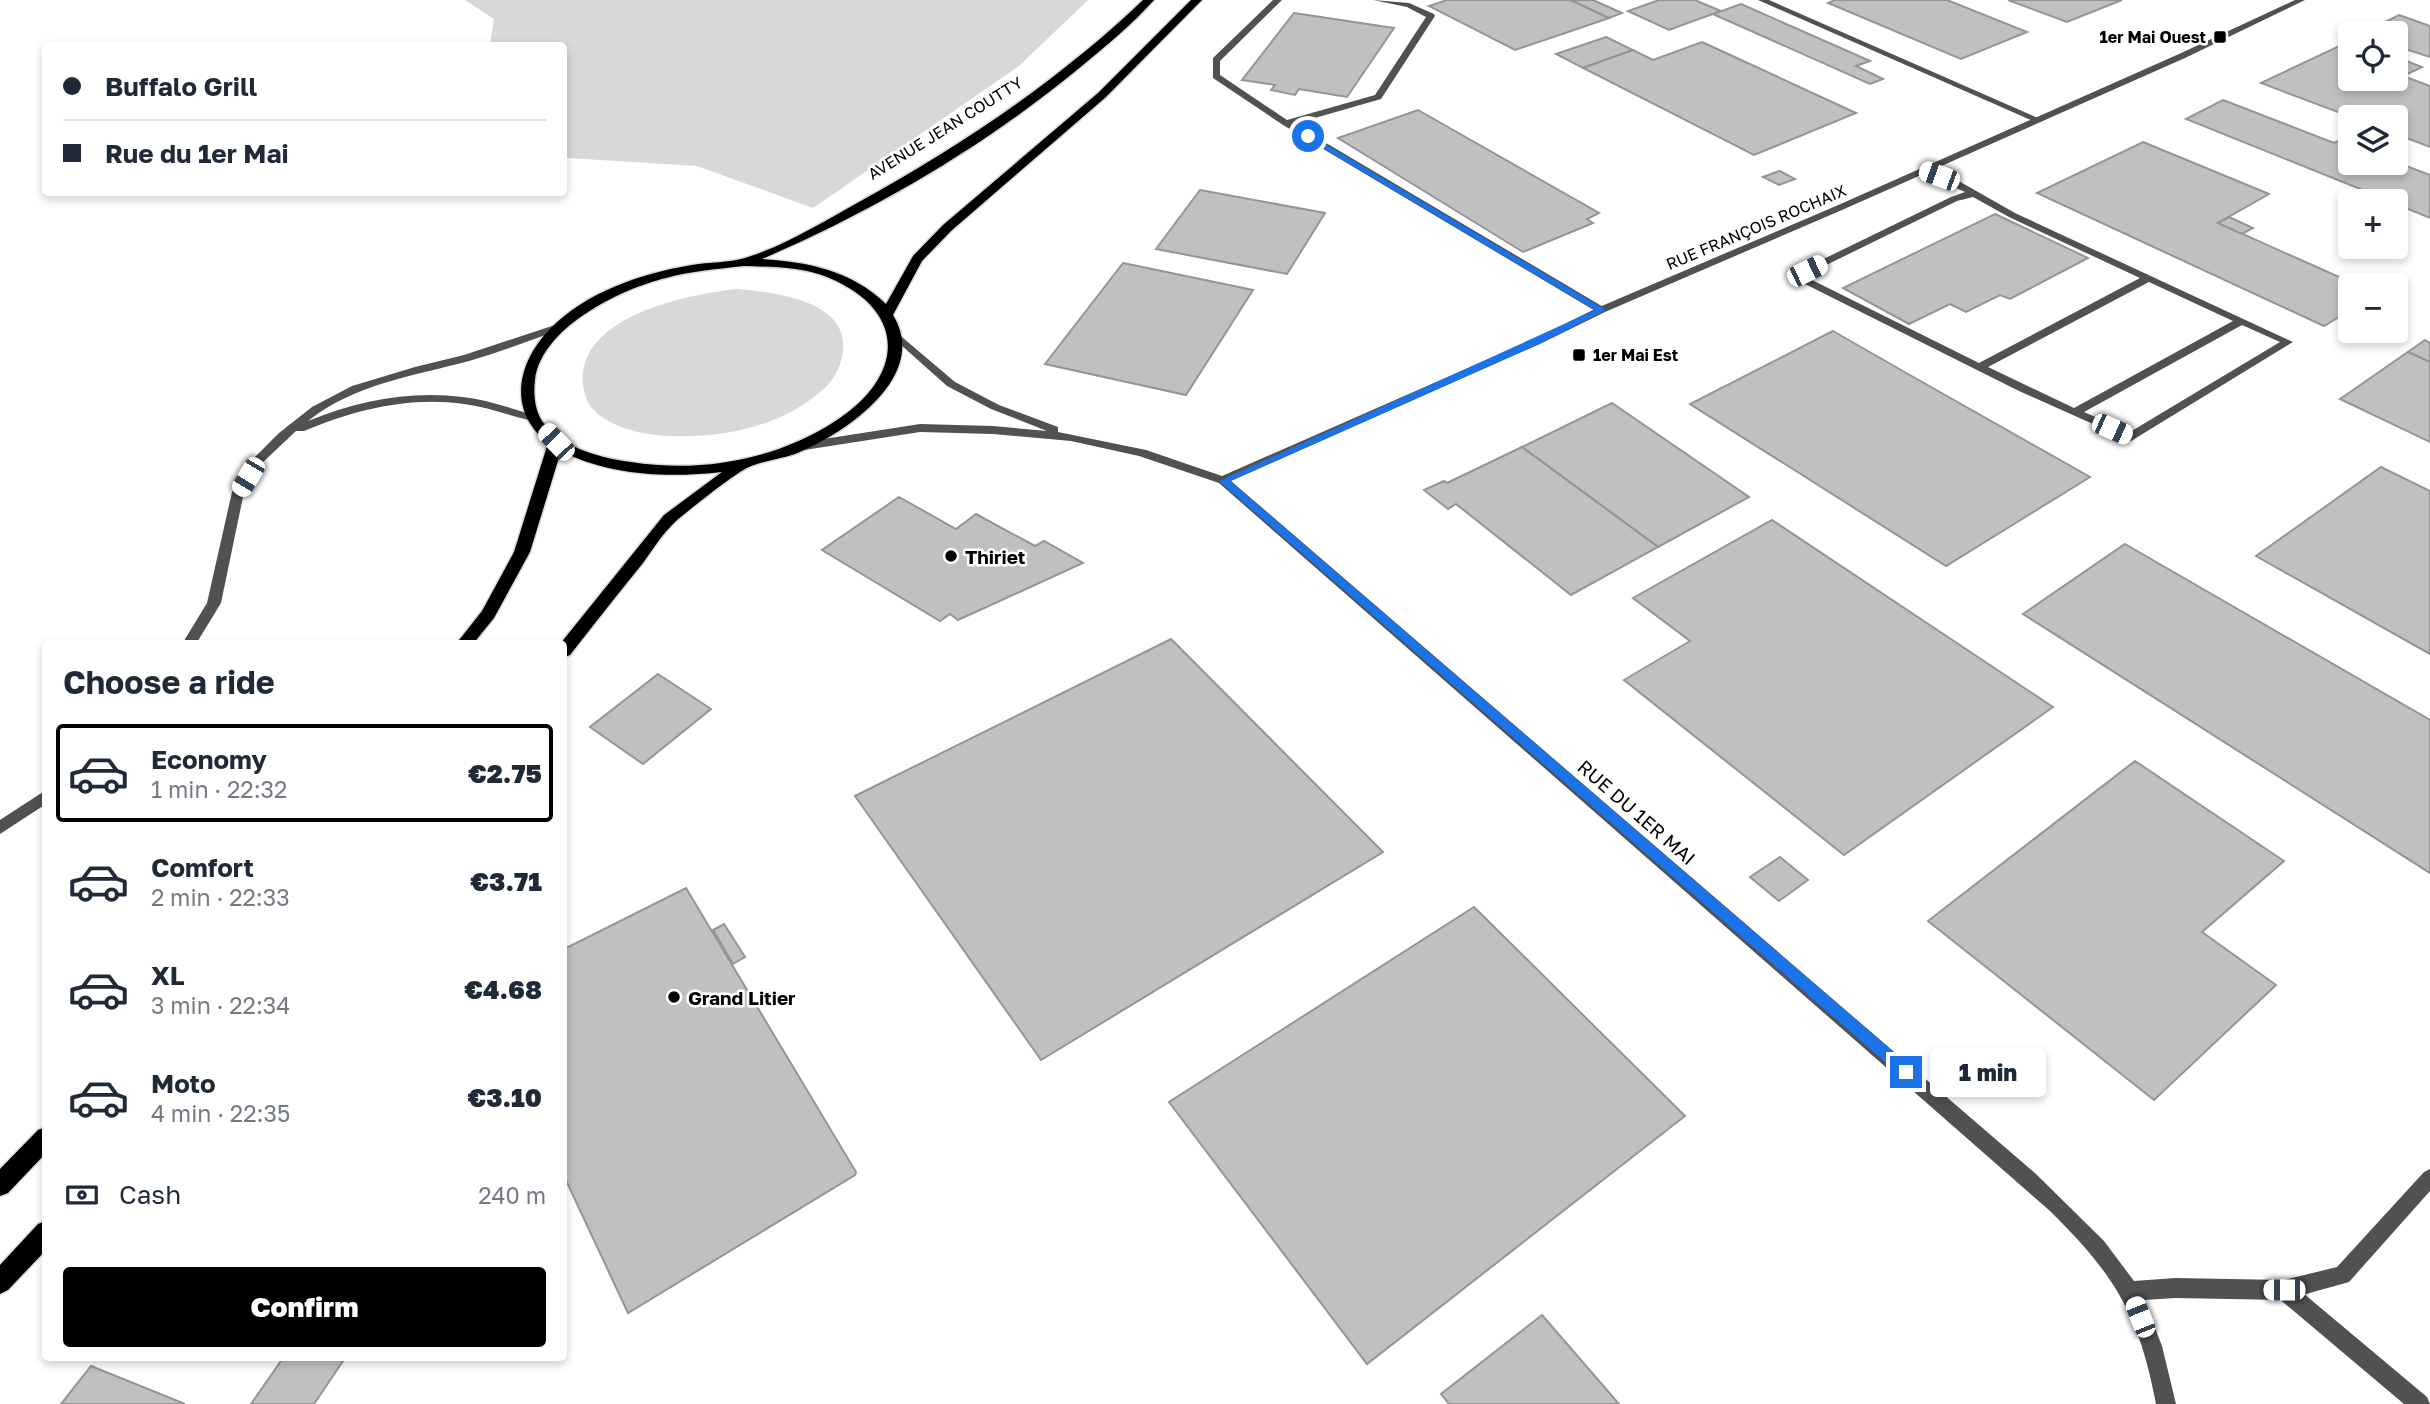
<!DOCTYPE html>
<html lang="en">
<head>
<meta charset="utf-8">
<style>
  :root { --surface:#fff; --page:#f6f6f7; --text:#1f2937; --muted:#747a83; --line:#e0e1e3; --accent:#000 }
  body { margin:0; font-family:"Golos Text",sans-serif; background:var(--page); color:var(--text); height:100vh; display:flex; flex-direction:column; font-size:26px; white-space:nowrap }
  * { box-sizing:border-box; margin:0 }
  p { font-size:23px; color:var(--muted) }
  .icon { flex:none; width:38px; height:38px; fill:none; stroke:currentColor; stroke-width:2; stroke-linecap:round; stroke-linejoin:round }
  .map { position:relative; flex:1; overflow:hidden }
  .sheet { position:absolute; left:42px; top:640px; width:525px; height:721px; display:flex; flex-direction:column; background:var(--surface); border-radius:7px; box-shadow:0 4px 10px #0003 }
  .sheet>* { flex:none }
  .banner { position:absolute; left:42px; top:42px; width:525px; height:154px; border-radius:7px; box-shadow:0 4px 10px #0003; display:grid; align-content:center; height:154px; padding:0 21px; background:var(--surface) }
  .tools { position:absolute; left:2338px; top:21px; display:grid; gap:14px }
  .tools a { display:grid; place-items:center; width:70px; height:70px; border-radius:7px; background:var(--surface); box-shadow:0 4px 10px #0003; font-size:35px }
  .end { position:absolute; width:32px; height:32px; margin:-16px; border:9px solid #1a73e8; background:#fff; box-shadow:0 0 0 4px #fff }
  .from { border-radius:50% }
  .bubble { position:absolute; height:49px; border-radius:7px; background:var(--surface); box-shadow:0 4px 10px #0003; font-size:23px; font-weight:800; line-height:49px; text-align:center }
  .car { position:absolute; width:21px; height:42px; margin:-21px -10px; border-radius:9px; box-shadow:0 0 5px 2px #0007; background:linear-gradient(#fff 24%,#345 0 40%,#fff 0 76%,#345 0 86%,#fff 0) }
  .banner b { display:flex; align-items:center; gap:24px; height:66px; font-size:26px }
  .banner b+b { border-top:2px solid var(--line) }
  .banner i { width:18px; height:18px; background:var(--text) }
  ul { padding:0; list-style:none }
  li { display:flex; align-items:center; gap:21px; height:98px; margin:0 14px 10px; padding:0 7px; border:4px solid transparent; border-radius:7px }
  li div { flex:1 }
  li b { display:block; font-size:26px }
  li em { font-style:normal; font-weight:800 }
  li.selected { border-color:var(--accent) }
  li>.icon { width:63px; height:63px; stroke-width:1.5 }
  h2 { padding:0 21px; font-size:32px; line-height:84px }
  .pay { display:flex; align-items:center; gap:18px; height:77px; padding:0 21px; font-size:26px }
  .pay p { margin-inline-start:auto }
  .cta { display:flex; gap:14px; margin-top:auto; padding:14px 21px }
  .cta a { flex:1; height:80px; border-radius:7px; background:var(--accent); color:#fff; font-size:28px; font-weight:800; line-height:80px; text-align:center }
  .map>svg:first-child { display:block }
  .green { fill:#d8d8d8 }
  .building { fill:#c0c0c0; stroke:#959595; stroke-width:2 }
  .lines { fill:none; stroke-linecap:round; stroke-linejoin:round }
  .primary-casing { stroke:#dbdbdb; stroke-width:3 }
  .lane { fill:#515151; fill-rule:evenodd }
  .street { fill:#515151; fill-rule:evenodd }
  .primary { fill:#000; fill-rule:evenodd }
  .route { fill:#1a73e8 }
  .poi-dot { fill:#000; stroke:#fff; stroke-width:2.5 }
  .labels { text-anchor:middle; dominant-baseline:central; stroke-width:5; stroke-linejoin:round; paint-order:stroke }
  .far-poi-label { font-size:16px; font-weight:bold; fill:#000; stroke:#fff; text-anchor:end }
  .far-street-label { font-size:16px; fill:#000; stroke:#fff }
  .poi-label { font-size:19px; font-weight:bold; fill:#000; stroke:#fff; text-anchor:start }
  .street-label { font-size:19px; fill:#000; stroke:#fff }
</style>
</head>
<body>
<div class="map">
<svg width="2430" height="1404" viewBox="0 0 2430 1404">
  <rect width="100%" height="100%" fill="#fff"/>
  <g class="green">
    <polygon points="465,0 1088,0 1019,66 813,208 697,166 567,158 564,155 564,46 490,45 494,19"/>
    <path d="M 737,289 C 773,292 850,300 843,352 C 841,367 833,382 820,392 C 780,427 723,438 670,436 C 645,435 610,429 592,408 C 584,398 582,385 583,373 C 589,314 690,294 737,289 Z"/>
  </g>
  <g class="building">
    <polygon points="1447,0 1571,0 1609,18 1515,50 1429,6"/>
    <polygon points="1571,0 1593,0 1622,13 1609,18"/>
    <polygon points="1659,0 1695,0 1721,11 1669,30 1628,11"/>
    <polygon points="1835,0 1947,0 2027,32 1961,59 1828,3"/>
    <polygon points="2008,0 2122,0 2067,22"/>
    <polygon points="1741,4 1870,61 1856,66 1883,79 1870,84 1713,14"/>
    <polygon points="1294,13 1394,28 1347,97 1299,89 1295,95 1271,90 1275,85 1242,80"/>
    <polygon points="2399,15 2430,26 2430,57 2396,46 2396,33 2363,33"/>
    <polygon points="1606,37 1633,50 1583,68 1556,54"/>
    <polygon points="2350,41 2350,79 2396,79 2396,57 2422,67 2403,76 2430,86 2430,147 2396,134 2396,117 2351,117 2261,83"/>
    <polygon points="1702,42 1856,113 1754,155 1583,68 1633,50 1653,60"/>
    <polygon points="2223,100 2334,143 2340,140 2350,144 2350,163 2396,162 2430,175 2430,218 2396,204 2396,201 2390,201 2186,119"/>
    <polygon points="1418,110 1599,213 1587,219 1593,223 1523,252 1338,138"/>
    <polygon points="2143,142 2269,194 2218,223 2357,285 2350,285 2350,310 2324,326 2037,193"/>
    <polygon points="1779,171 1780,171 1795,179 1779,185 1763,177"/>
    <polygon points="1200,190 1325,213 1287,274 1156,249"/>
    <polygon points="1995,214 2088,258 2010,299 2000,295 1966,312 1950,304 1909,324 1843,288"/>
    <polygon points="2229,217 2253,228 2242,234 2218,223"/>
    <polygon points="1123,263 1253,290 1186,395 1045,364"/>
    <polygon points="1833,331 1901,370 2090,477 1946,566 1690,404"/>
    <polygon points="2425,340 2430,343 2430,362 2408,352"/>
    <polygon points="2408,352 2430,362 2430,442 2340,399"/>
    <polygon points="1612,403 1749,497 1658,547 1522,447"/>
    <polygon points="1522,447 1658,547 1571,595 1456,504 1448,509 1424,490 1444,481 1447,483"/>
    <polygon points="2381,467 2430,491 2430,654 2256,556"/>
    <polygon points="899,497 956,529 976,514 1035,546 1044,541 1083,563 958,620 950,614 940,621 822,550"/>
    <polygon points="1772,520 2053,707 1844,855 1624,680 1690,641 1633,598"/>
    <polygon points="2125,544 2430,720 2430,873 2023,614"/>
    <polygon points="1171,639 1383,852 1041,1060 855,796"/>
    <polygon points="658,674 711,709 643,764 590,727"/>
    <polygon points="2135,761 2284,861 2202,932 2276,985 2154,1100 1928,921"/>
    <polygon points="1780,857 1808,880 1779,901 1750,877"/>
    <polygon points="686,888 856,1172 855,1175 628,1313 564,1176 564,949"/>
    <polygon points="1474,907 1685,1116 1367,1364 1169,1102"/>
    <polygon points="724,924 745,957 733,964 713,930"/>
    <polygon points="2001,1069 2018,1081 2007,1094 1989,1078"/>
    <polygon points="1542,1315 1619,1404 1449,1404 1441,1394"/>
    <polygon points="283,1358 345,1358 314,1404 251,1404"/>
    <polygon points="91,1366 185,1404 61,1404"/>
  </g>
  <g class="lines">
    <g class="primary-casing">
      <g id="primary">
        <path d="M 1143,0 L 1154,0 C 1133,24 1107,45 1083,65 C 988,144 876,210 762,259 C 809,262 852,271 886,304 L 913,256 L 943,225 L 1098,93 L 1191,0 L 1202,0 L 1106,97 L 951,231 L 922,261 L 893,315 C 931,377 843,435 795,454 C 780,459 763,461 749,467 C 735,473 689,510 676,521 C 663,533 653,549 643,563 C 618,594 594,624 570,655 L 564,657 L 564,644 L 560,644 L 664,515 L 722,472 C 668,478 610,476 561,451 L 530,552 L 494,618 L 473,644 L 456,644 L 482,611 L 514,552 L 548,443 C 507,411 517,363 550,329 C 586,292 642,273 692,265 C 709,262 729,263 745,258 C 784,246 823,222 859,202 C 962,145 1058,81 1143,0 ZM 744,266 C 772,267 801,267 827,277 C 910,311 904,378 834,422 C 775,460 700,473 631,462 C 601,458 566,449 545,425 C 535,413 533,395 535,380 C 541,328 620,289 666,278 C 691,271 718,269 744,266 Z"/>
        <polygon points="46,1127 46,1153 8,1193 0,1196 0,1169 38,1130"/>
        <polygon points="46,1221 46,1250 8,1290 0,1294 0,1265 38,1224"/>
      </g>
    </g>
    <g class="lane">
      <polygon points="1273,0 1282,0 1220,61 1220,75 1287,120 1375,95 1426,17 1407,7 1373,0 1409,3 1434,14 1435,16 1381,99 1294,124 1605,308 1605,312 1597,312 1283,125 1213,78 1213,58"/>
      <polygon points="1758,0 1769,0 2040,119 2033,121"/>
      <path d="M 1923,167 L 1957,180 L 2015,213 L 2293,342 L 2131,441 L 2019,391 L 1803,283 L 1803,269 L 1951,197 L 1965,192 L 1920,172 L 1920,168 ZM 1973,197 L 2009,217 L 2140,278 L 1979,363 L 1812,280 L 1812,272 L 1957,201 ZM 2149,282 L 2233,321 L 2074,408 L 1988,367 ZM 2242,325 L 2280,342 L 2130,432 L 2084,412 Z"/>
      <path d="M 558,324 L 563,327 L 562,329 C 531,340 500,352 469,361 C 414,376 354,384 308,421 C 356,401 411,390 463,397 C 488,400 513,409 537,416 L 537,420 L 533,421 C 510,416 488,407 464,404 C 409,396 354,410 304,431 L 296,431 L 261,464 L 244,492 L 221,603 L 196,644 L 182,644 L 207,603 L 232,492 L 253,459 L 279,433 L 312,407 L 352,386 L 415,367 L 464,355 Z"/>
      <polygon points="46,790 46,804 0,834 0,820"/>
      <polygon points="2284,1280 2291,1283 2427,1397 2430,1404 2404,1404 2277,1297 2274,1290 2277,1283"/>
    </g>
    <path class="street" d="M 2295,0 L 2305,0 L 2185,58 L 1842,210 L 1605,312 L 1542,343 L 1231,481 L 2036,1174 L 2104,1241 L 2134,1281 L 2175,1278 L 2284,1280 L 2337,1267 L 2424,1172 L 2430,1169 L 2430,1191 L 2349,1282 L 2342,1284 L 2284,1300 L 2175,1298 L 2144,1300 L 2162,1346 L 2176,1404 L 2156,1404 C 2139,1314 2115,1275 2050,1211 L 1219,483 L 1139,456 L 1071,441 L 993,434 L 920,432 L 798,451 L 792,447 L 798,443 L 920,424 L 993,426 L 1047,431 L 991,409 L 947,386 L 892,337 L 891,335 L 896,332 L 955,382 L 999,405 L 1058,427 L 1058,432 L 1146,450 L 1222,476 L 1534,339 L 1597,308 L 1836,206 L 2179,54 Z"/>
    <use href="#primary" class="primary"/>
  </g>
  <polygon class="route" points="1308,134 1606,310 1541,343 1230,481 1911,1067 1911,1076 1901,1076 1219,481 1595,310 1306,138"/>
  <g class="poi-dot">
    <rect x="2213" y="30" width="14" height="14" rx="3.5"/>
    <rect x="1572" y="348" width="14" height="14" rx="3.5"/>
    <circle cx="951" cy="556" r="7"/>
    <circle cx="674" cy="997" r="7"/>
  </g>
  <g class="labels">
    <g class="far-poi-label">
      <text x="2206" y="37">1er Mai Ouest</text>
      <text x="1593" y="355" text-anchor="start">1er Mai Est</text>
    </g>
    <g class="far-street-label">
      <text transform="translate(945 128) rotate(-32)">AVENUE JEAN COUTTY</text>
      <text transform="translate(1756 227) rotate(-23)">RUE FRANÇOIS ROCHAIX</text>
    </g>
    <g class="poi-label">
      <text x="965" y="556">Thiriet</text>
      <text x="688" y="997">Grand Litier</text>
    </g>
    <g class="street-label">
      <text transform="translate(1637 812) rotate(41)">RUE DU 1ER MAI</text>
    </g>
  </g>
</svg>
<div class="tools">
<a><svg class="icon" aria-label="locate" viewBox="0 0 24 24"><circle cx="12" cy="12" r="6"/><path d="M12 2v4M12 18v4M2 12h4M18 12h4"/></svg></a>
<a><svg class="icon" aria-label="layers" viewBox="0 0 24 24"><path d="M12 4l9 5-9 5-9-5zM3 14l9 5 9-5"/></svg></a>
<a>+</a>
<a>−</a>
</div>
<i class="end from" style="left:1308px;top:136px"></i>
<i class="end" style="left:1906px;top:1072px"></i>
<div class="bubble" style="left:1930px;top:1048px;width:116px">1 min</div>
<i class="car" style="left:1939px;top:176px;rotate:290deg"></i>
<i class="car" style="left:1807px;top:271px;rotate:64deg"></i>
<i class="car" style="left:2112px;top:429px;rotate:114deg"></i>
<i class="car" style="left:556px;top:442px;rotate:316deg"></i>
<i class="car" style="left:248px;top:477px;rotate:211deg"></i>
<i class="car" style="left:2284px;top:1290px;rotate:270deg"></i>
<i class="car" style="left:2140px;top:1317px;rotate:338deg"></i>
<div class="banner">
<b><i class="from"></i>Buffalo Grill</b>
<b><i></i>Rue du 1er Mai</b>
</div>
<section class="sheet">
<h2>Choose a ride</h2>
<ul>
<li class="selected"><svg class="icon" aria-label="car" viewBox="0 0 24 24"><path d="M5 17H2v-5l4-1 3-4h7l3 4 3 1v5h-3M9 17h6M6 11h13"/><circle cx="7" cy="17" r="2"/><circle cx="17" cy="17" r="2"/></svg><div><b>Economy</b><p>1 min · 22:32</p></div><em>€2.75</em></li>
<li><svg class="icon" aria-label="car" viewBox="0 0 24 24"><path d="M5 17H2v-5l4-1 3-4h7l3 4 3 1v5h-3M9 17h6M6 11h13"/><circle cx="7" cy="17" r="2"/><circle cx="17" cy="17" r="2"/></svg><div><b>Comfort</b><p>2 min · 22:33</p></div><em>€3.71</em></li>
<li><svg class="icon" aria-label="car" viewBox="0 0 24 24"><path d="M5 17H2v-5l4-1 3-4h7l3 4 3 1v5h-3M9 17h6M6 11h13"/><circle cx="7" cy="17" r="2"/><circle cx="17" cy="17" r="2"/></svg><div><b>XL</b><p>3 min · 22:34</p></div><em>€4.68</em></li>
<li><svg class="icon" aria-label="car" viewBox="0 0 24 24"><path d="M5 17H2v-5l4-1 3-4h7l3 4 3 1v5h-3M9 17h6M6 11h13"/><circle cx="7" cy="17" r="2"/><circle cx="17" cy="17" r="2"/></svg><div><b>Moto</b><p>4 min · 22:35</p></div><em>€3.10</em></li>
</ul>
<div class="pay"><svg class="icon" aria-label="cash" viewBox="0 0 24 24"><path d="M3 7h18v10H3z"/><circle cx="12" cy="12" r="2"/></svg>Cash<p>240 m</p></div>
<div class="cta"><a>Confirm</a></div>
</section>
</div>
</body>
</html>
